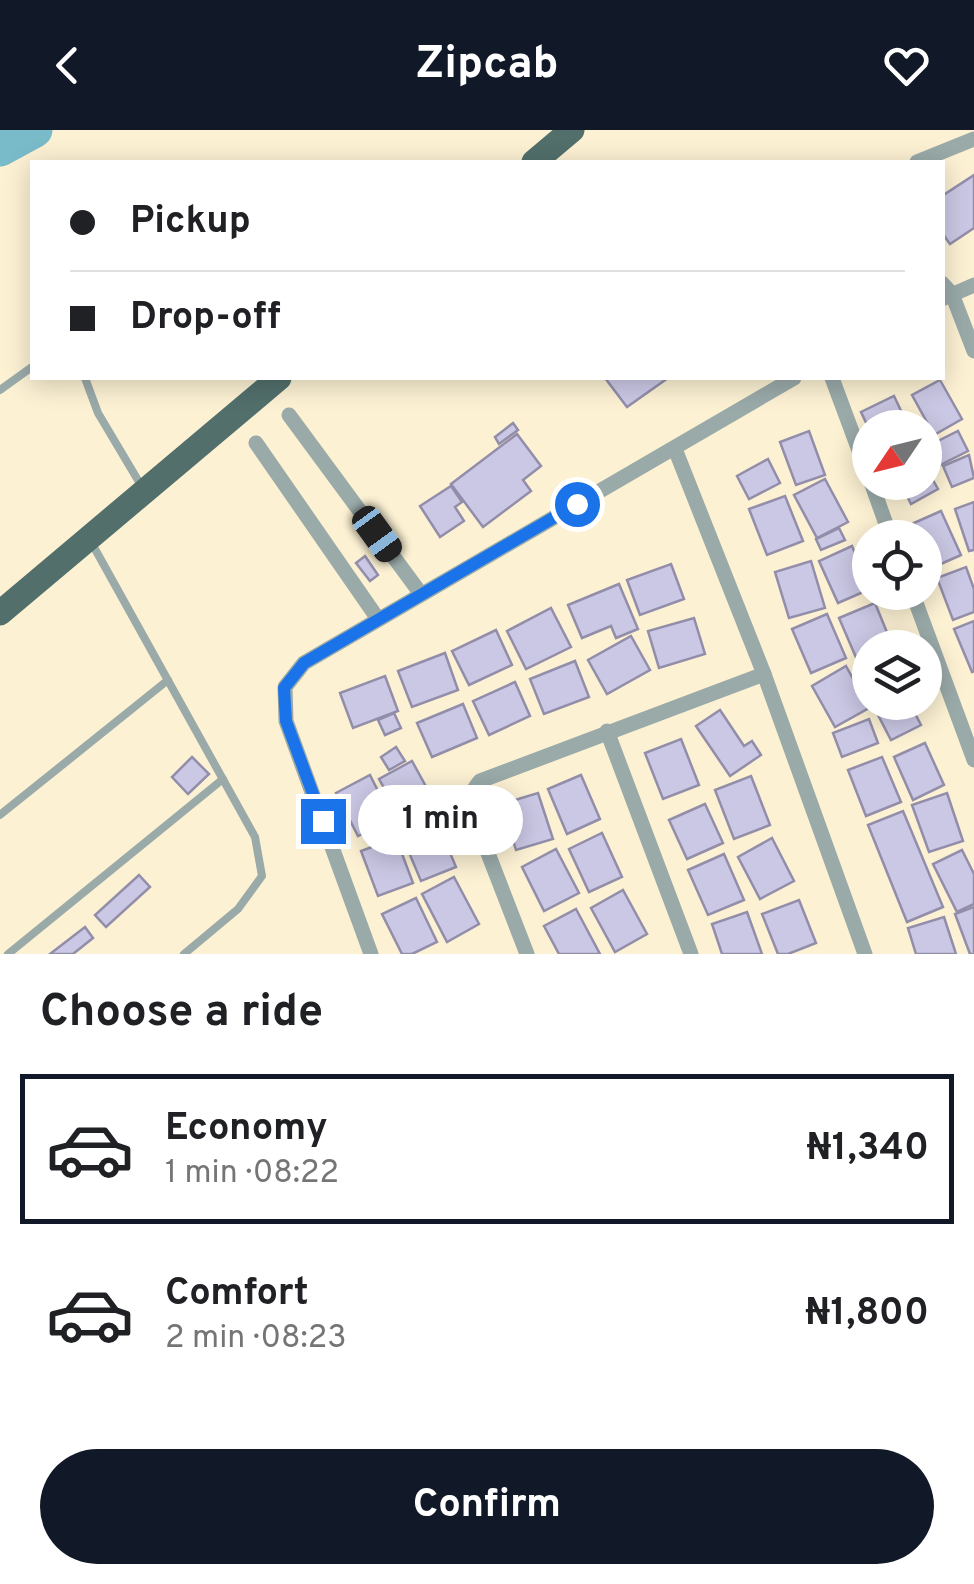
<!DOCTYPE html>
<html lang="en">
<head>
<meta charset="utf-8">
<style>
  :root { --surface:#fff; --page:#f6f6f6; --text:#202124; --muted:#757577; --line:#e0e0e0; --accent:#111827 }
  body { margin:0; font-family:Overpass,sans-serif; background:var(--page); color:var(--text); height:100vh; display:flex; flex-direction:column; font-size:38px; white-space:nowrap }
  * { box-sizing:border-box; margin:0 }
  p { font-size:32px; color:var(--muted) }
  .icon { flex:none; width:55px; height:55px; fill:none; stroke:currentColor; stroke-width:2; stroke-linecap:round; stroke-linejoin:round }
  .map { position:relative; height:824px; overflow:hidden }
  .side { display:flex; flex-direction:column; background:var(--surface); flex:1 }
  .side>* { flex:none }
  .banner { position:absolute; left:30px; top:30px; width:915px; height:220px; border-radius:0px; box-shadow:0 5px 25px #0003; display:grid; align-content:center; height:220px; padding:0 40px; background:var(--surface) }
  .needle { width:65px; rotate:235deg }
  .tools { position:absolute; left:852px; top:280px; display:grid; gap:20px }
  .tools a { display:grid; place-items:center; width:90px; height:90px; border-radius:50%; background:var(--surface); box-shadow:0 5px 25px #0003; font-size:50px }
  .end { position:absolute; width:45px; height:45px; margin:-22px; border:12px solid #1a73e8; background:#fff; box-shadow:0 0 0 5px #fff }
  .from { border-radius:50% }
  .bubble { position:absolute; height:70px; border-radius:35px; background:var(--surface); box-shadow:0 5px 25px #0003; font-size:32px; font-weight:700; line-height:70px; text-align:center }
  .car { position:absolute; width:30px; height:60px; margin:-30px -15px; border-radius:12px; box-shadow:0 0 8px 2px #0007; background:linear-gradient(#222 24%,#8ab4d8 0 40%,#222 0 76%,#8ab4d8 0 86%,#222 0) }
  .banner b { display:flex; align-items:center; gap:35px; height:95px; font-size:38px }
  .banner b+b { border-top:2px solid var(--line) }
  .banner i { width:25px; height:25px; background:var(--text) }
  ul { padding:0; list-style:none }
  li { display:flex; align-items:center; gap:30px; height:150px; margin:0 20px 15px; padding:0 20px; border:5px solid transparent; border-radius:0px }
  li div { flex:1 }
  li b { display:block; font-size:38px }
  li em { font-style:normal; font-weight:700 }
  li.on { border-color:var(--accent) }
  li>.icon { width:90px; height:90px; stroke-width:1.5 }
  h2 { padding:0 40px; font-size:45px; line-height:120px }
  .primary-button { display:flex; gap:20px; margin-top:auto; padding:20px 40px }
  .primary-button a { flex:1; height:115px; border-radius:60px; background:var(--accent); color:#fff; font-size:40px; font-weight:700; line-height:115px; text-align:center }
  header { display:flex; justify-content:space-between; align-items:center; height:130px; padding:0 40px; background:var(--accent); color:#fff; font-size:45px; font-weight:700 }
  .map>svg:first-child { display:block }
  .lines { fill:none; stroke-linecap:round; stroke-linejoin:round }
  .river { stroke:#7abbc9; stroke-width:35 }
  .building { fill:#cbc8e5; stroke:#928eaa; stroke-width:2.5 }
  .lane { stroke:#9aaaa9; stroke-width:8 }
  .street { stroke:#9aaaa9; stroke-width:15 }
  .primary { stroke:#526f6c; stroke-width:25 }
  .route { stroke:#1a73e8; stroke-width:12 }
</style>
</head>
<body>
<header><svg class="icon" aria-label="back" viewBox="0 0 24 24"><path d="M15 5l-7 7 7 7"/></svg>Zipcab<svg class="icon" aria-label="heart" viewBox="0 0 24 24"><path d="M12 20l-8-8c-3-5 5-10 8-4 3-6 11-1 8 4z"/></svg></header>
<div class="map">
<svg width="974" height="824" viewBox="0 0 974 824">
  <rect width="100%" height="100%" fill="#fcf1d3"/>
  <g class="lines">
    <polyline class="river" points="0,19 35,0"/>
  </g>
  <g class="building">
    <polygon points="974,45 974,98 950,114 942,103 942,66"/>
    <polygon points="605,248 668,248 627,277"/>
    <polygon points="940,250 962,289 934,305 912,265"/>
    <polygon points="894,266 903,285 878,298 870,298 870,301 861,282"/>
    <polygon points="910,286 914,298 882,298 881,297"/>
    <polygon points="513,293 518,300 499,314 495,307"/>
    <polygon points="809,301 825,345 796,355 780,312"/>
    <polygon points="958,301 968,321 940,335 930,315"/>
    <polygon points="517,304 541,336 523,350 531,361 483,397 451,354"/>
    <polygon points="969,325 974,348 952,357 943,336"/>
    <polygon points="768,329 780,353 749,369 737,346"/>
    <polygon points="925,336 938,359 911,374 900,352 925,352"/>
    <polygon points="825,349 848,392 817,408 794,365"/>
    <polygon points="451,356 462,372 455,377 464,391 440,407 420,376"/>
    <polygon points="785,366 803,411 767,425 749,379"/>
    <polygon points="974,372 974,420 969,421 955,379"/>
    <polygon points="941,381 961,425 934,437 925,417 925,408 921,408 914,393"/>
    <polygon points="839,398 845,410 821,420 816,409"/>
    <polygon points="852,416 870,459 838,473 819,431"/>
    <polygon points="365,426 378,445 370,451 356,433"/>
    <polygon points="811,431 825,478 789,488 775,442"/>
    <polygon points="671,434 684,469 640,485 627,450"/>
    <polygon points="966,437 974,459 974,482 953,490 937,448"/>
    <polygon points="619,454 638,499 616,508 611,496 582,508 568,475"/>
    <polygon points="875,473 893,517 870,518 870,527 858,532 839,488"/>
    <polygon points="551,478 571,517 526,539 507,501"/>
    <polygon points="827,484 846,528 811,543 792,499"/>
    <polygon points="694,488 705,524 659,538 648,501"/>
    <polygon points="974,491 974,541 972,542 954,499"/>
    <polygon points="496,500 512,535 469,555 452,521"/>
    <polygon points="631,506 650,540 607,564 588,530"/>
    <polygon points="445,523 458,560 412,577 398,541"/>
    <polygon points="575,531 589,567 544,584 530,549"/>
    <polygon points="846,536 869,578 835,597 812,556"/>
    <polygon points="385,546 398,581 353,598 340,563"/>
    <polygon points="515,552 530,586 489,605 473,571"/>
    <polygon points="902,572 909,572 921,595 891,610 878,585"/>
    <polygon points="463,574 477,608 432,627 417,593"/>
    <polygon points="720,580 744,616 752,611 761,625 730,646 696,596"/>
    <polygon points="394,583 401,598 385,605 378,590"/>
    <polygon points="869,589 878,613 842,627 833,603"/>
    <polygon points="681,609 699,655 663,669 645,623"/>
    <polygon points="925,613 944,655 913,670 894,627"/>
    <polygon points="396,617 405,631 389,640 381,627"/>
    <polygon points="192,627 209,644 188,664 172,647"/>
    <polygon points="882,627 901,672 866,686 848,640"/>
    <polygon points="412,631 435,673 402,690 379,649"/>
    <polygon points="370,645 392,689 358,706 336,663"/>
    <polygon points="581,645 600,689 567,704 548,659"/>
    <polygon points="751,646 770,695 734,709 715,660"/>
    <polygon points="538,663 553,709 516,720 502,674"/>
    <polygon points="947,663 963,711 929,722 912,675"/>
    <polygon points="705,674 723,713 687,729 669,690"/>
    <polygon points="903,681 943,777 907,792 868,695"/>
    <polygon points="437,692 456,737 421,751 402,706"/>
    <polygon points="602,703 622,747 589,762 569,719"/>
    <polygon points="396,708 413,753 378,766 361,721"/>
    <polygon points="772,708 794,751 760,769 738,727"/>
    <polygon points="556,719 579,763 544,781 522,737"/>
    <polygon points="962,720 974,744 974,774 957,782 933,734"/>
    <polygon points="724,724 744,770 708,785 688,740"/>
    <polygon points="139,745 150,757 106,797 95,785"/>
    <polygon points="454,747 479,794 447,812 422,764"/>
    <polygon points="623,760 647,804 615,822 591,778"/>
    <polygon points="416,768 437,812 412,824 402,824 382,784"/>
    <polygon points="799,770 816,813 788,824 778,824 762,784"/>
    <polygon points="974,777 974,824 970,824 955,784"/>
    <polygon points="576,779 600,824 559,824 544,796"/>
    <polygon points="747,782 762,824 722,824 712,794"/>
    <polygon points="944,787 956,824 916,824 908,798"/>
    <polygon points="85,797 93,808 73,824 50,824"/>
  </g>
  <g class="lines">
    <g class="lane">
      <polyline points="85,248 98,283 142,357"/>
      <polyline points="0,260 32,237"/>
      <polyline points="90,410 255,707 262,746 238,779 184,824"/>
      <polyline points="0,685 168,550"/>
      <polyline points="8,824 223,649"/>
    </g>
    <g class="street">
      <polyline points="917,32 974,9"/>
      <polyline points="942,153 952,164 974,221"/>
      <polyline points="942,169 974,155"/>
      <polyline points="832,248 870,350"/>
      <polyline points="289,285 421,464"/>
      <polyline points="256,313 378,489"/>
      <polyline points="675,319 764,544 865,824"/>
      <polyline points="871,352 891,408"/>
      <polyline points="912,462 974,630"/>
      <polyline points="607,601 691,824"/>
      <polyline points="371,824 286,591 285,557 304,533 794,248"/>
      <path d="M 527,824 L 472,682 C 468,668 471,662 480,651 L 764,544"/>
    </g>
    <g class="primary">
      <polyline points="534,32 572,0"/>
      <polyline points="0,483 279,248"/>
    </g>
  </g>
  <g class="lines">
    <polyline class="route" points="323,691 286,591 284,558 304,533 577,374"/>
  </g>
</svg>
<div class="tools">
<a><svg class="needle" viewBox="-14 -14 28 28"><path d="M0-13l5 13h-10z" fill="#e53935"/><path d="M0 13l5-13h-10z" fill="#757577"/></svg></a>
<a><svg class="icon" aria-label="locate" viewBox="0 0 24 24"><circle cx="12" cy="12" r="6"/><path d="M12 2v4M12 18v4M2 12h4M18 12h4"/></svg></a>
<a><svg class="icon" aria-label="layers" viewBox="0 0 24 24"><path d="M12 4l9 5-9 5-9-5zM3 14l9 5 9-5"/></svg></a>
</div>
<i class="end from" style="left:577px;top:374px"></i>
<i class="end" style="left:323px;top:691px"></i>
<div class="bubble" style="left:358px;top:655px;width:165px">1 min</div>
<i class="car" style="left:377px;top:404px;rotate:144deg"></i>
<div class="banner">
<b><i class="from"></i>Pickup</b>
<b><i></i>Drop-off</b>
</div>
</div>
<section class="side">
<h2>Choose a ride</h2>
<ul>
<li class="on"><svg class="icon" aria-label="car" viewBox="0 0 24 24"><path d="M5 17H2v-5l4-1 3-4h7l3 4 3 1v5h-3M9 17h6M6 11h13"/><circle cx="7" cy="17" r="2"/><circle cx="17" cy="17" r="2"/></svg><div><b>Economy</b><p>1 min · 08:22</p></div><em>₦1,340</em></li>
<li><svg class="icon" aria-label="car" viewBox="0 0 24 24"><path d="M5 17H2v-5l4-1 3-4h7l3 4 3 1v5h-3M9 17h6M6 11h13"/><circle cx="7" cy="17" r="2"/><circle cx="17" cy="17" r="2"/></svg><div><b>Comfort</b><p>2 min · 08:23</p></div><em>₦1,800</em></li>
</ul>
<div class="primary-button"><a>Confirm</a></div>
</section>
</body>
</html>
